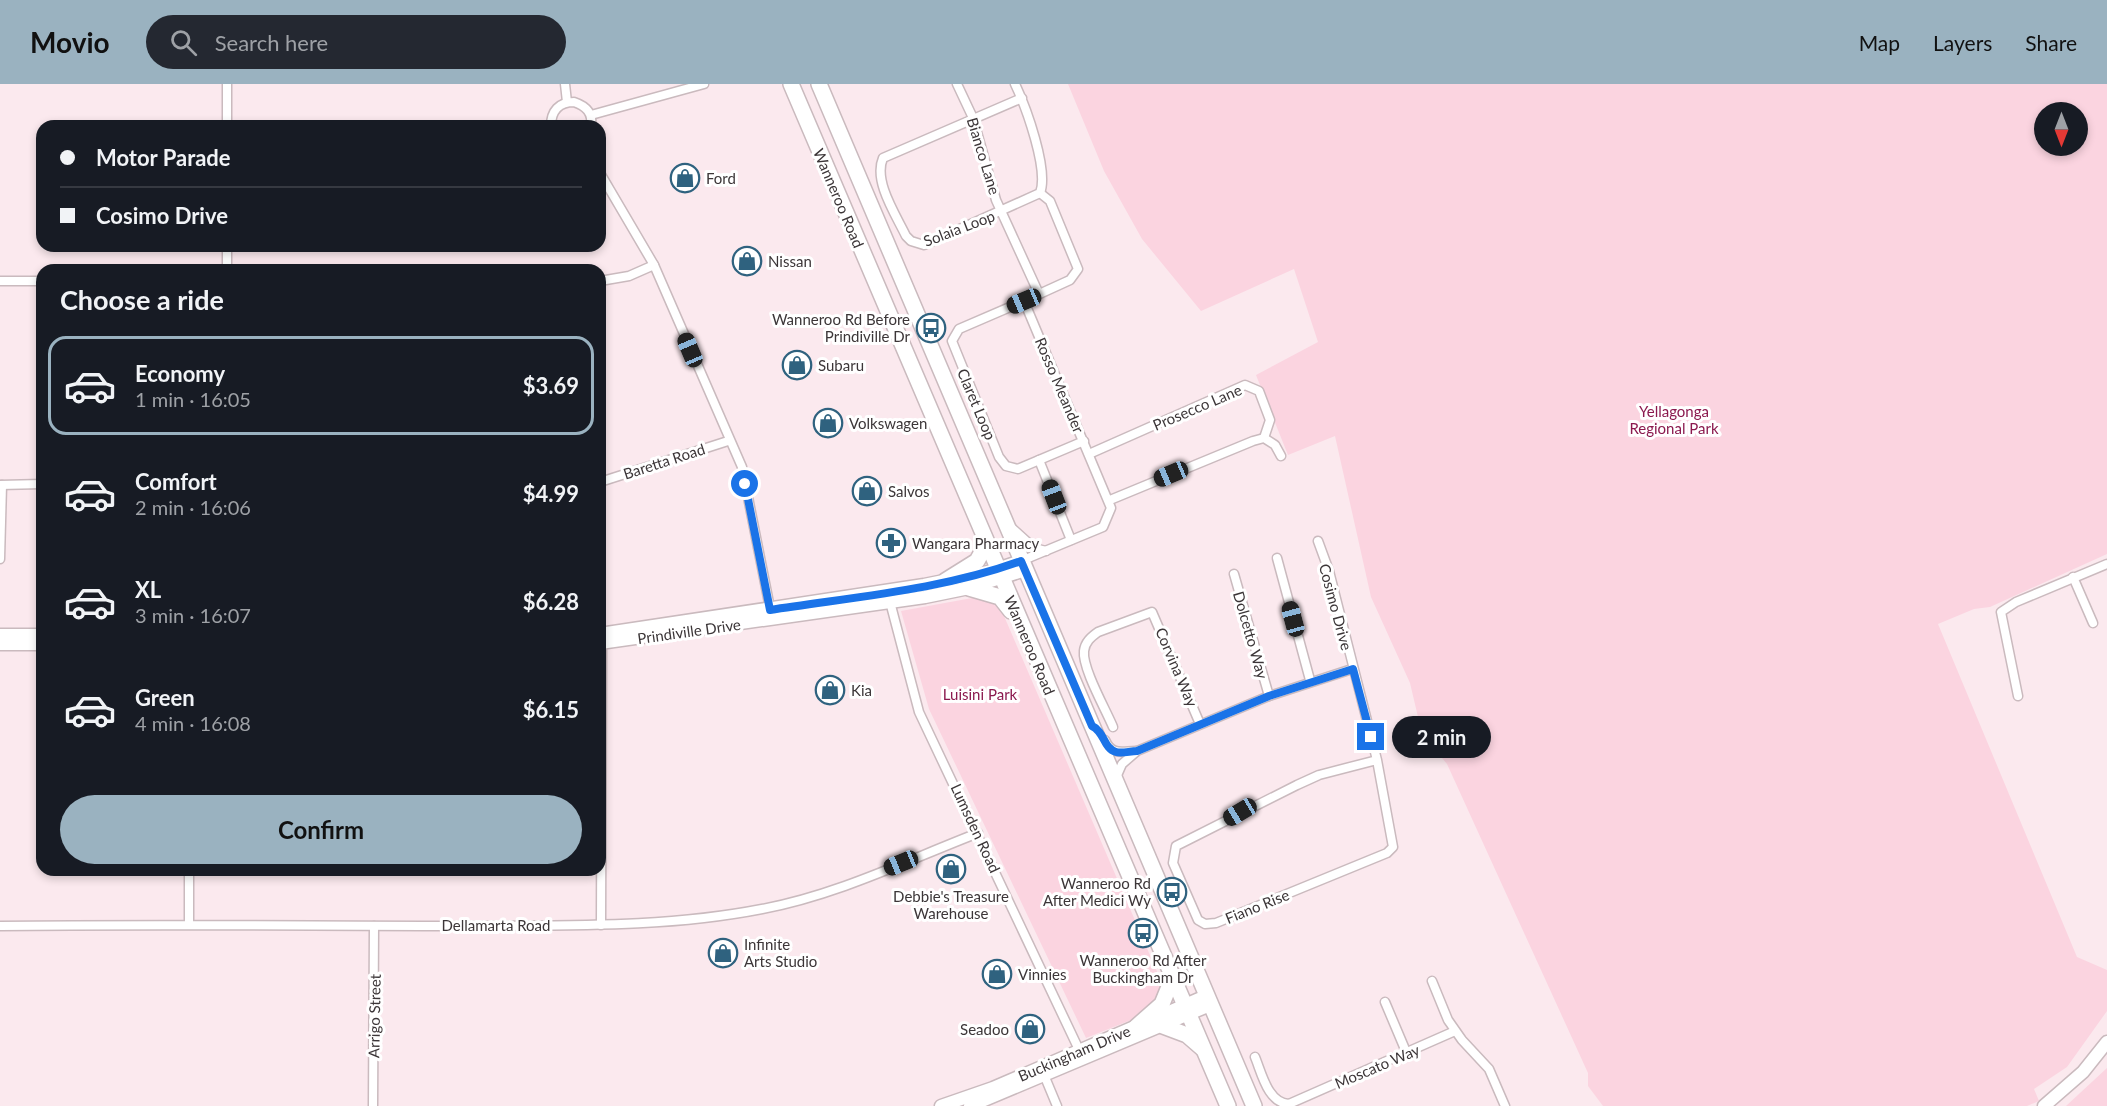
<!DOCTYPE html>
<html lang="en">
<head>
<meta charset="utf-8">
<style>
  :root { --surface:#171b24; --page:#242831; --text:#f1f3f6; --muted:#9ea1a6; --line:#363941; --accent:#9ab2c0 }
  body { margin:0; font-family:Lato,sans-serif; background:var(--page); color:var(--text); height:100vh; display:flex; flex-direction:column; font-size:22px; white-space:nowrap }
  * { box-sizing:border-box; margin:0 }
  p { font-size:20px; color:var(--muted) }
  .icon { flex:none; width:33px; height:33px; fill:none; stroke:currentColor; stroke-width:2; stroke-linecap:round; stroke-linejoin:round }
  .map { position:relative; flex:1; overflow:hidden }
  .sheet { position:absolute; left:36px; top:180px; width:570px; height:612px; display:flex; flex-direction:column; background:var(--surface); border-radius:18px; box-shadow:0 3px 9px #0003 }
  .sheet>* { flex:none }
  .banner { position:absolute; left:36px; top:36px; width:570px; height:132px; border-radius:18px; box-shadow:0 3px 9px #0003; display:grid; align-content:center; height:132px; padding:0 24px; background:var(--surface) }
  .needle { width:39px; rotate:180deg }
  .buttons { position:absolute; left:2034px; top:18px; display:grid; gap:12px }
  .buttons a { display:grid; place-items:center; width:54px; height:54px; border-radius:50%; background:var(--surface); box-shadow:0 3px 9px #0003; font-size:30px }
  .end { position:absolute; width:27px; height:27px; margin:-14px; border:8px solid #1a73e8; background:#fff; box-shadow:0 0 0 3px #fff }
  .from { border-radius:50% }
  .bubble { position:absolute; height:42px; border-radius:21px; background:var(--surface); box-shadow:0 3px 9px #0003; font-size:20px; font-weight:700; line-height:42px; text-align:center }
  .car { position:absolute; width:18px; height:36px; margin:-18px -9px; border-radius:8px; box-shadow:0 0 4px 2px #0007; background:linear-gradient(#222 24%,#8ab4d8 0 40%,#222 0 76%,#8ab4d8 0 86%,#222 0) }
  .banner b { display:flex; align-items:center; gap:21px; height:57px; font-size:22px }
  .banner b+b { border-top:2px solid var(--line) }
  .banner i { width:15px; height:15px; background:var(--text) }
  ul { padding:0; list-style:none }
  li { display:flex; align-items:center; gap:18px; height:99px; margin:0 12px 9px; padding:0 12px; border:3px solid transparent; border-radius:18px }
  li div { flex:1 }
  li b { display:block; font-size:22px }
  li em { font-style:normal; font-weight:700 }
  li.current { border-color:var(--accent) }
  li>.icon { width:54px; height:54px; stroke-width:1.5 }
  h2 { padding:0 24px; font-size:27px; line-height:72px }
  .action { display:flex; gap:12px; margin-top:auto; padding:12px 24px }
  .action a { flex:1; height:69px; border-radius:36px; background:var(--accent); color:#111; font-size:24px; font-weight:700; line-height:69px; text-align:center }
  header { display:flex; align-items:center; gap:36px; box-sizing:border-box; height:84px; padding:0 30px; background:var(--accent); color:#111 }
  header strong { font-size:28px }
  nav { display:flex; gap:33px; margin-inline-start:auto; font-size:21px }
  .search { width:420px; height:54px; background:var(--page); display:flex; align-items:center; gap:15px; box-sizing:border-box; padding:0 21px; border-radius:33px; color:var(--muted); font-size:22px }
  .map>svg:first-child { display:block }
  .green { fill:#fbd4e0; fill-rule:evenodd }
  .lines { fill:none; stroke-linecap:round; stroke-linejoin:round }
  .street-casing { stroke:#cababe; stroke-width:11 }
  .secondary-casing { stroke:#cababe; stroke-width:15 }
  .highway-casing { stroke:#cababe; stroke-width:18 }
  .street { stroke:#fff; stroke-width:8 }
  .secondary { stroke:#fff; stroke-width:12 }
  .highway { stroke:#fff; stroke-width:15 }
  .route { stroke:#1a73e8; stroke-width:8 }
  .labels { text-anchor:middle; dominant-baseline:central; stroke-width:6; stroke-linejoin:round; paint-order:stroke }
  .street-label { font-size:15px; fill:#3c3638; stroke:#fff }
  .poi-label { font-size:15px; fill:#3c3638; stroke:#fff; text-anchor:start }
  .park-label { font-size:15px; fill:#8b1a4f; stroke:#fff }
</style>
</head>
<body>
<header>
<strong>Movio</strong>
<div class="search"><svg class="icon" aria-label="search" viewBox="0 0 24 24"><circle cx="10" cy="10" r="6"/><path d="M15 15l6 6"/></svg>Search here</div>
<nav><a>Map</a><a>Layers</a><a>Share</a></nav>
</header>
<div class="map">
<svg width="2107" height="1022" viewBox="0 0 2107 1022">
  <rect width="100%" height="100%" fill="#fbe9ee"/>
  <g class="green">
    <path d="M 1068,0 L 2107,0 L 2107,470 L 1990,523 L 1974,525 L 1938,540 L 2077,873 L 2107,886 L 2107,927 L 2067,983 L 2034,1005 L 2039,1017 L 2027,1022 L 1603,1022 L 1588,1002 L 1588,989 L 1447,680 L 1422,650 L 1410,599 L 1371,513 L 1335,352 L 1288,371 L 1256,291 L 1318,258 L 1294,185 L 1201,227 L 1142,155 L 1104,87 ZM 2044,28 L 2078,28 L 2078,62 L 2044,62 Z"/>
    <polygon points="992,504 1171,920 1086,954 929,625 901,527 972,514"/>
    <polygon points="2107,984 2107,1022 2066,1022"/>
  </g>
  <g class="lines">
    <g class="street-casing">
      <g id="street">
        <polyline points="227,0 227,42"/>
        <polyline points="565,0 567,18"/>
        <polyline points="957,0 973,34 996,116 1039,210"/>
        <path d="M 1015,0 C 1026,23 1049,86 1040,109 L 924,161 L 911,157 L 906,152 C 896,131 873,97 883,74 L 1022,14"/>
        <polyline points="591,31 704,0"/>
        <path d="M 551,42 C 551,27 559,18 574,18 C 586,22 593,29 591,42"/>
        <polyline points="600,89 654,181 742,383 771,529"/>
        <polyline points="227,162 227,186"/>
        <polyline points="0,197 42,197"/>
        <polyline points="600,197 629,192 654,181"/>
        <polyline points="1024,217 959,245 952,257 999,373 1006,382 1018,385 1084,357"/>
        <polyline points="1089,370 1245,301 1259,307 1270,336 1264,354"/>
        <polyline points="1039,376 1071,456"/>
        <polyline points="600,398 728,357"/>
        <polyline points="0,401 42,400"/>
        <polyline points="1110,416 1253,357 1264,354 1275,361 1281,372"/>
        <polyline points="1013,445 1034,464 1046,467"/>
        <polyline points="1318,457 1329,487 1377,676 1393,763 1387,769 1216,839 1205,840 1198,836 1173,779 1176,762 1297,701 1319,691 1377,676"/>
        <polyline points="1277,474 1310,596"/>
        <polyline points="0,475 2,401"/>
        <polyline points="1021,477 1103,443 1111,424 1024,217 1070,196 1078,185 1050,117 1040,109"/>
        <polyline points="1234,490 1269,612"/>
        <polyline points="2073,493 2093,539"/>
        <polyline points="889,514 919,628 1081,970"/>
        <polyline points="2018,612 2001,528 2016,518 2107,480"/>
        <path d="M 1113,643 C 1106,626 1082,584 1084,567 C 1085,558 1091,553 1098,548 L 1152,528 L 1200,640"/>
        <path d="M 1105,656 C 1112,672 1122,667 1136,667"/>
        <polyline points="1115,696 1122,680 1137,667 1269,612 1352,585"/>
        <polyline points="189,786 189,839"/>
        <polyline points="601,841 602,554"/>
        <path d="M 0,842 C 156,840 312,842 469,842 C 567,841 665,844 762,825 C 837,811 908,776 978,749"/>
        <polyline points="1432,897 1448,936 1462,956 1489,985 1505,1022"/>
        <polyline points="1385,918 1407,970"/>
        <path d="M 1255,973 C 1262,990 1268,1019 1289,1020 L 1455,947"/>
        <polyline points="1042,986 1057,1022"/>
        <polyline points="373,1022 374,842"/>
      </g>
    </g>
    <g class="secondary-casing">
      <g id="secondary">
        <polyline points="600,550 924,501 988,488 1021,477"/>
        <polyline points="0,551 42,551"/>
        <polyline points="600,559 925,513 969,504 1025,486"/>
        <polyline points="0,560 42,560"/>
        <polyline points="941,1022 993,1004 1206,912"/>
        <polyline points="970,1022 1210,921"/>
        <polyline points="2044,1022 2083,988 2107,958"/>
      </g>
    </g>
    <g class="highway-casing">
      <g id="highway">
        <polyline points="791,0 1228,1022"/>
        <polyline points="819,0 1254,1022"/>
        <polyline points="945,497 977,477 986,461"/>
        <polyline points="969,504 1000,513 1011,527"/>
        <polyline points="1163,942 1187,951 1202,964"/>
        <polyline points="1136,943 1162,920 1173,893"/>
      </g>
    </g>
    <use href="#street" class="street"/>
    <use href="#secondary" class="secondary"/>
    <use href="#highway" class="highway"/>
  </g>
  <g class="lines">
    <path class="route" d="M 745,400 L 770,526 C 853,513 942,506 1021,477 L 1092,642 C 1105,648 1103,664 1116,668 C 1122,670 1130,667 1137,667 L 1269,612 L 1353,585 L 1371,653"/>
  </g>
  <defs>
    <g id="shop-ring" transform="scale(1.5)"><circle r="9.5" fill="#fff" stroke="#2f627f" stroke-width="1.5"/><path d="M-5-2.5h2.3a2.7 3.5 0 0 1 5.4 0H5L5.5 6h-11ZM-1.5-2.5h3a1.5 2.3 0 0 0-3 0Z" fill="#2f627f"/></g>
    <g id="bus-ring" transform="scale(1.5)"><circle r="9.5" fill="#fff" stroke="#2f627f" stroke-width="1.5"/><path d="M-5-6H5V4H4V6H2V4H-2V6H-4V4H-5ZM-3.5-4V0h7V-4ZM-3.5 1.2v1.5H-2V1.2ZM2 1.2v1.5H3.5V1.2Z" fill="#2f627f"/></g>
    <g id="pharmacy-ring" transform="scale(1.5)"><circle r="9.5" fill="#fff" stroke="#2f627f" stroke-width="1.5"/><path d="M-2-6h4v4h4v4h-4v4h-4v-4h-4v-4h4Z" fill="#2f627f"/></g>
  </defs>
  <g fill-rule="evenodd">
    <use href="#shop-ring" x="685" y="94"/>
    <use href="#shop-ring" x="747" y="177"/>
    <use href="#bus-ring" x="931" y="244"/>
    <use href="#shop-ring" x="797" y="281"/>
    <use href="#shop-ring" x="828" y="339"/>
    <use href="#shop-ring" x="867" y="407"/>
    <use href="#pharmacy-ring" x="891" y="459"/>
    <use href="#shop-ring" x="830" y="606"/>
    <use href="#shop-ring" x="951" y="785"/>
    <use href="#bus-ring" x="1172" y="808"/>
    <use href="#bus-ring" x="1143" y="849"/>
    <use href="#shop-ring" x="723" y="869"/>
    <use href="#shop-ring" x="997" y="890"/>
    <use href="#shop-ring" x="1030" y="945"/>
  </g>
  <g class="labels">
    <g class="street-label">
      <text transform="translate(984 72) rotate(73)">Bianco Lane</text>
      <text transform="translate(839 114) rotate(67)">Wanneroo Road</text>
      <text transform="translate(959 144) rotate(-21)">Solaia Loop</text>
      <text transform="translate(1060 301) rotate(67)">Rosso Meander</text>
      <text transform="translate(977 320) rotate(67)">Claret Loop</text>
      <text transform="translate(1197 323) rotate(-23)">Prosecco Lane</text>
      <text transform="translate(664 377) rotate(-18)">Baretta Road</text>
      <text transform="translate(1336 523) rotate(75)">Cosimo Drive</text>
      <text transform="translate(689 547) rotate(-8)">Prindiville Drive</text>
      <text transform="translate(1251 551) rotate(74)">Dolcetto Way</text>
      <text transform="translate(1030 561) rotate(67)">Wanneroo Road</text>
      <text transform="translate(1177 583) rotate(67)">Corvina Way</text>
      <text transform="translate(976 744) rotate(65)">Lumsden Road</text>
      <text transform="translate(1257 822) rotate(-22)">Fiano Rise</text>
      <text x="496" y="841">Dellamarta Road</text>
      <text transform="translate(374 932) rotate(-89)">Arrigo Street</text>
      <text transform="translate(1074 969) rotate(-23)">Buckingham Drive</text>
      <text transform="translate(1377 982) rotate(-23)">Moscato Way</text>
    </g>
    <g class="poi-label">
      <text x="706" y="94">Ford</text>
      <text x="768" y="177">Nissan</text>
      <text x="910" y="235" text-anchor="end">Wanneroo Rd Before<tspan x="910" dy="17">Prindiville Dr</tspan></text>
      <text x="818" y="281">Subaru</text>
      <text x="849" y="339">Volkswagen</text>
      <text x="888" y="407">Salvos</text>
      <text x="912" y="459">Wangara Pharmacy</text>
      <text x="851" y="606">Kia</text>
      <text x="1151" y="799" text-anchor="end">Wanneroo Rd<tspan x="1151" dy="17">After Medici Wy</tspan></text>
      <text x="951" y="812" text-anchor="middle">Debbie's Treasure<tspan x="951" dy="17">Warehouse</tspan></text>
      <text x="744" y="860">Infinite<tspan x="744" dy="17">Arts Studio</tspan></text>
      <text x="1143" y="876" text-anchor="middle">Wanneroo Rd After<tspan x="1143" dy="17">Buckingham Dr</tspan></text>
      <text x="1018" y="890">Vinnies</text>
      <text x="1009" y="945" text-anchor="end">Seadoo</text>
    </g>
    <g class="park-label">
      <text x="1674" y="327">Yellagonga<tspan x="1674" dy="17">Regional Park</tspan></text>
      <text x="980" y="610">Luisini Park</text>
    </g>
  </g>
</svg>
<div class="buttons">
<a><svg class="needle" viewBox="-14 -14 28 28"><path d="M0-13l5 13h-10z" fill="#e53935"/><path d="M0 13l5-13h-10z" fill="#9ea1a6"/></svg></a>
</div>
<i class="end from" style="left:745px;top:400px"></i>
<i class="end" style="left:1371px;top:653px"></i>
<div class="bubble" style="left:1392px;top:632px;width:99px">2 min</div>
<i class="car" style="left:1024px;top:217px;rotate:247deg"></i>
<i class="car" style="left:690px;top:266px;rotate:337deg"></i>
<i class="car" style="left:1171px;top:390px;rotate:247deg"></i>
<i class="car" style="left:1054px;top:413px;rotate:339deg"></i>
<i class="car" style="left:1293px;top:535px;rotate:345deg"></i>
<i class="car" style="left:1240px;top:728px;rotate:239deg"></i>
<i class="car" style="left:901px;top:779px;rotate:248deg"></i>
<div class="banner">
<b><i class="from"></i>Motor Parade</b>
<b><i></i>Cosimo Drive</b>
</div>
<section class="sheet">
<h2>Choose a ride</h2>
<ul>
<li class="current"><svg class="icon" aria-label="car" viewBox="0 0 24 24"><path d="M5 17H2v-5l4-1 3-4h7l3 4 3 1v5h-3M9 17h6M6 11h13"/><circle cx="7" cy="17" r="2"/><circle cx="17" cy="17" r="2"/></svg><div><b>Economy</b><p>1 min · 16:05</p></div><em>$3.69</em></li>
<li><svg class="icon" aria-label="car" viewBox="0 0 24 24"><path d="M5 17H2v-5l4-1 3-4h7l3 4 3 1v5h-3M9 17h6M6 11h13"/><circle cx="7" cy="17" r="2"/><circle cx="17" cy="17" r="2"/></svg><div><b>Comfort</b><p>2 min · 16:06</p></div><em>$4.99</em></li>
<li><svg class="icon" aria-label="car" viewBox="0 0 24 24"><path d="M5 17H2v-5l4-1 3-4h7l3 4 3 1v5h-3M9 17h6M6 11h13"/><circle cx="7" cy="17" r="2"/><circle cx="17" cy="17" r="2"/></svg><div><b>XL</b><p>3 min · 16:07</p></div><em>$6.28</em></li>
<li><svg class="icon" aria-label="car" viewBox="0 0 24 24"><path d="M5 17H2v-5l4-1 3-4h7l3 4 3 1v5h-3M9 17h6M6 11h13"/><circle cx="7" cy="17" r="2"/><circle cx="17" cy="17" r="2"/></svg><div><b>Green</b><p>4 min · 16:08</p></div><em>$6.15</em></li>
</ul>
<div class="action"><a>Confirm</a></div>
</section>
</div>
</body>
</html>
